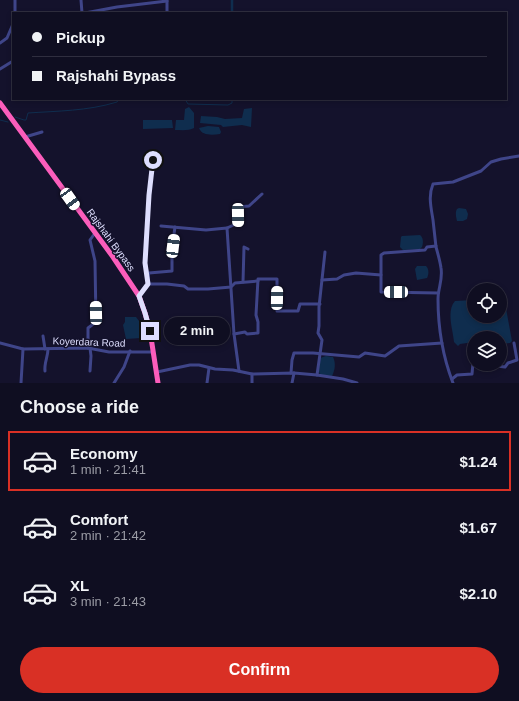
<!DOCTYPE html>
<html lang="en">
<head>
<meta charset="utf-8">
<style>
  :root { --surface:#0f0e21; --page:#18172a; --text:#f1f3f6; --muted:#9b9ca5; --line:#2f2e3f; --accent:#d93025 }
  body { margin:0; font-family:Helvetica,sans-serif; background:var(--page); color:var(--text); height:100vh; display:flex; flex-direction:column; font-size:15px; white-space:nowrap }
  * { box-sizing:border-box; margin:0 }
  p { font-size:13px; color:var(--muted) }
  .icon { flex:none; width:22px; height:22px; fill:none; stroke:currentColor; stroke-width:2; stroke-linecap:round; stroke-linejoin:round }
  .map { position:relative; height:383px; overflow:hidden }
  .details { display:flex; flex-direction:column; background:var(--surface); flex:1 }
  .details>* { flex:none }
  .hud { position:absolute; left:12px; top:12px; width:495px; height:88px; border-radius:0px; box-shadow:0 2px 6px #0003,0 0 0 1px var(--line); display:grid; align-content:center; height:88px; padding:0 20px; background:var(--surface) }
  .buttons { position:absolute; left:467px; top:283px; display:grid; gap:8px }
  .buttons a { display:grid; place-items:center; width:40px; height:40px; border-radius:50%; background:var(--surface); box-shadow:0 2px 6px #0003,0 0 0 1px var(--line); font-size:20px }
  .end { position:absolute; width:18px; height:18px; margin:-9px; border:5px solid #dedefe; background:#111; box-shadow:0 0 0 2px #111 }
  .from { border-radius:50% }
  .bubble { position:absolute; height:28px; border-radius:14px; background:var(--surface); box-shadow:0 2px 6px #0003,0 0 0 1px var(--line); font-size:13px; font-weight:800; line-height:28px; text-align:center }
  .car { position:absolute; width:12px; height:24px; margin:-12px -6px; border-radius:5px; box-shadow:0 0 3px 1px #0007; background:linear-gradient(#fff 24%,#345 0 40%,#fff 0 76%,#345 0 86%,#fff 0) }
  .hud b { display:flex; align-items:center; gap:14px; height:38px; font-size:15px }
  .hud b+b { border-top:1px solid var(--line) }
  .hud i { width:10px; height:10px; background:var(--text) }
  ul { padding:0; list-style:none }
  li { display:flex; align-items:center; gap:12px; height:60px; margin:0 8px 6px; padding:0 12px; border:2px solid transparent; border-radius:0px }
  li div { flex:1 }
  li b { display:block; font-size:15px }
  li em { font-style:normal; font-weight:800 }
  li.current { border-color:var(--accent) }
  li>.icon { width:36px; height:36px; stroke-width:1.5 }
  h2 { padding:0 20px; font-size:18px; line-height:48px }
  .button { display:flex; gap:8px; margin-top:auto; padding:8px 20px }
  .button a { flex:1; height:46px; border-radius:24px; background:var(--accent); color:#fff; font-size:16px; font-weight:800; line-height:46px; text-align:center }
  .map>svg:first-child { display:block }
  .water { fill:#0f2d4e }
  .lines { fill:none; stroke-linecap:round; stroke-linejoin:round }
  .stream { stroke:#0f2d4e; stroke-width:1 }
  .canal { stroke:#0f2d4e; stroke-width:2.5 }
  .minor { stroke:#3f4589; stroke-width:3 }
  .highway { stroke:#fb5dbb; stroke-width:5 }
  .route { stroke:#dedefe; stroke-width:5 }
  .labels { text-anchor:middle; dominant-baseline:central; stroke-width:3; stroke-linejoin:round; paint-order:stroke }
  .street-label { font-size:10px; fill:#dedefe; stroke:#14122c }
</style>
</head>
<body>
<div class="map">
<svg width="519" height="383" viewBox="0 0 519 383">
  <rect width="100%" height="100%" fill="#14122c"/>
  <g class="water">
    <path d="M 189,107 L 194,113 L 194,128 C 189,131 181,130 175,130 L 176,120 L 184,120 L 185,109 Z"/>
    <polygon points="252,108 251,127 242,125 223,127 221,125 200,123 201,116 217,117 225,119 242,118 244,109"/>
    <polygon points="143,120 172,120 173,128 143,129"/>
    <path d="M 208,126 L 219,127 L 221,132 L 220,134 C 212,135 202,136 199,128 Z"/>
    <path d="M 459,208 L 466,209 L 468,214 L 467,219 L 463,221 L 457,221 C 456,217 455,212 457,209 Z"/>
    <path d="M 420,235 C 424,238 423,244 422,247 L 420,249 L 403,250 L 400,247 L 401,237 L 402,236 Z"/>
    <path d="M 417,266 L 426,266 C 429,269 429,274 427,278 L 417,280 L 415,269 Z"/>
    <path d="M 500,299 L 505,303 L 512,341 L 510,343 L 500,344 L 500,338 L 474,338 L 474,342 L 460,344 L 458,346 L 454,342 C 453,330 446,311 455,301 L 474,300 L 474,316 L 500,316 Z"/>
    <polygon points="125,317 136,317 139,321 142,337 141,338 126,339 123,325 125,322"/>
    <path d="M 326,356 L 333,357 C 336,363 335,370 332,376 L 321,375 L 318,371 L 320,358 Z"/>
  </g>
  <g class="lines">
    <g class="stream">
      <polyline points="185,99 188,104 228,105 232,103 232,99"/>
      <path d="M 15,117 L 24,120 L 26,120 L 28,113 C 57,111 88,111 117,102 L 119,99"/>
      <polyline points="0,120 8,122"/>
    </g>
    <polyline class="canal" points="232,0 232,13"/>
    <g class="minor">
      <polyline points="81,0 82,13"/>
      <polyline points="167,1 167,13"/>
      <polyline points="15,13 15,0"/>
      <polyline points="85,13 117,7 167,1"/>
      <polyline points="0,43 7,38 13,24"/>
      <polyline points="0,69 13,61"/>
      <polyline points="25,137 42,132"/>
      <polyline points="161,226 206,230 227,228 234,334 239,371"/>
      <polyline points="227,228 238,223 238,207 249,206 262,194"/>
      <polyline points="436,246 427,247 425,250 384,253 381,255 381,292 438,293"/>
      <polyline points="148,275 145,263 149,195 153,159"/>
      <polyline points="322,280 337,279 344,275 356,273 381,275"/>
      <polyline points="243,282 244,247 248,249"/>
      <polyline points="149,284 148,275 149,273 172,271 172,248 175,227"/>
      <polyline points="139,296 149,284 167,284 184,286 188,289 208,289 231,287 235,283 258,281"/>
      <polyline points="234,334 245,332 247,334 258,333 258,322 256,315 258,279 277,279 277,311 298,311 300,304 320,304"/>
      <polyline points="43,336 45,349"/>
      <polyline points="0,343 23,349 88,348 109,352 153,352"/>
      <polyline points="88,348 88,328 96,322 95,261 90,240 95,233"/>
      <polyline points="90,348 91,356 90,371"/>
      <polyline points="479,364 505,367 508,363 517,360 514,343"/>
      <path d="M 45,371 C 44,363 48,357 48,349"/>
      <polyline points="157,372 190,365 199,365 215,369 233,370 252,374 294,373 317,375 343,379 357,383"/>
      <polyline points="291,373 292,360 294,353 313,353 359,357 365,353 385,356 399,346 442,343"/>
      <polyline points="317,375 322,340 318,333 319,326 319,307 325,252"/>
      <polyline points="452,379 457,375 472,374 473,363 474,363"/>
      <polyline points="21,383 23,349"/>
      <polyline points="114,383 124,367 130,351"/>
      <polyline points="207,383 209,368"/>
      <polyline points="252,383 252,374"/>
      <polyline points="292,383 294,373"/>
      <path d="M 453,383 C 443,357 438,327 438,299 C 438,288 443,280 441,268 C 440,261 438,254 436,247 C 435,238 434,229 433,220 C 431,207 428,196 433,184 L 453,182 L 481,171 L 491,162 L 501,159 L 519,156"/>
    </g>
    <polyline class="highway" points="0,103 113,257 139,296 145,313 150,331 158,383"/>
  </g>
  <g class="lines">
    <polyline class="route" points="150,331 145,313 139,296 148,284 145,263 149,195 153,160"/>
  </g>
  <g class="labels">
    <g class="street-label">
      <text transform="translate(111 240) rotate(54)">Rajshahi Bypass</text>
      <text transform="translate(89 342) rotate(2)">Koyerdara Road</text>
    </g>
  </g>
</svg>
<div class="buttons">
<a><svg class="icon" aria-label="locate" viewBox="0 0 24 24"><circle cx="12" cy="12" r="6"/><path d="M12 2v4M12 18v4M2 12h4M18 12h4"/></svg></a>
<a><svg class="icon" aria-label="layers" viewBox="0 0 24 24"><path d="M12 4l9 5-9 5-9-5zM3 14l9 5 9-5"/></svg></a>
</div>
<i class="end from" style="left:153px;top:160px"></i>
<i class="end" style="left:150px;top:331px"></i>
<div class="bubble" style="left:164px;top:317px;width:66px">2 min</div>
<i class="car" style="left:70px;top:199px;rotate:144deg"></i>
<i class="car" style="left:238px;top:215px;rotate:179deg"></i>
<i class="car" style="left:173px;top:246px;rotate:7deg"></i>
<i class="car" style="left:396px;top:292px;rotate:270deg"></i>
<i class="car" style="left:277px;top:298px;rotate:1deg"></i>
<i class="car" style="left:96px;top:313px;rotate:359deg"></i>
<div class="hud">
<b><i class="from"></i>Pickup</b>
<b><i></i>Rajshahi Bypass</b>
</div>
</div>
<section class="details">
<h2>Choose a ride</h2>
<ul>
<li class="current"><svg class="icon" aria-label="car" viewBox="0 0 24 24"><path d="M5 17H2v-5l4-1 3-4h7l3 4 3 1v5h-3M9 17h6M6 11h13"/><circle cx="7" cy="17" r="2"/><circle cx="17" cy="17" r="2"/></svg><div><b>Economy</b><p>1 min · 21:41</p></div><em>$1.24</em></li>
<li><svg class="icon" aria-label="car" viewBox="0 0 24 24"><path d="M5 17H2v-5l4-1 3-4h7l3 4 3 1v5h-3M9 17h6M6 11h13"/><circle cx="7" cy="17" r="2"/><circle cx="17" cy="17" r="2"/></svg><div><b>Comfort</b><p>2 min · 21:42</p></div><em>$1.67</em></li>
<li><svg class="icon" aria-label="car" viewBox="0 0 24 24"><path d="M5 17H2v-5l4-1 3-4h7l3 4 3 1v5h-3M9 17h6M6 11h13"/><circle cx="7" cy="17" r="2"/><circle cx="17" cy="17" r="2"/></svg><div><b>XL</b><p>3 min · 21:43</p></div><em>$2.10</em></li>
</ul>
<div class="button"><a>Confirm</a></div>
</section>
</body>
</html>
